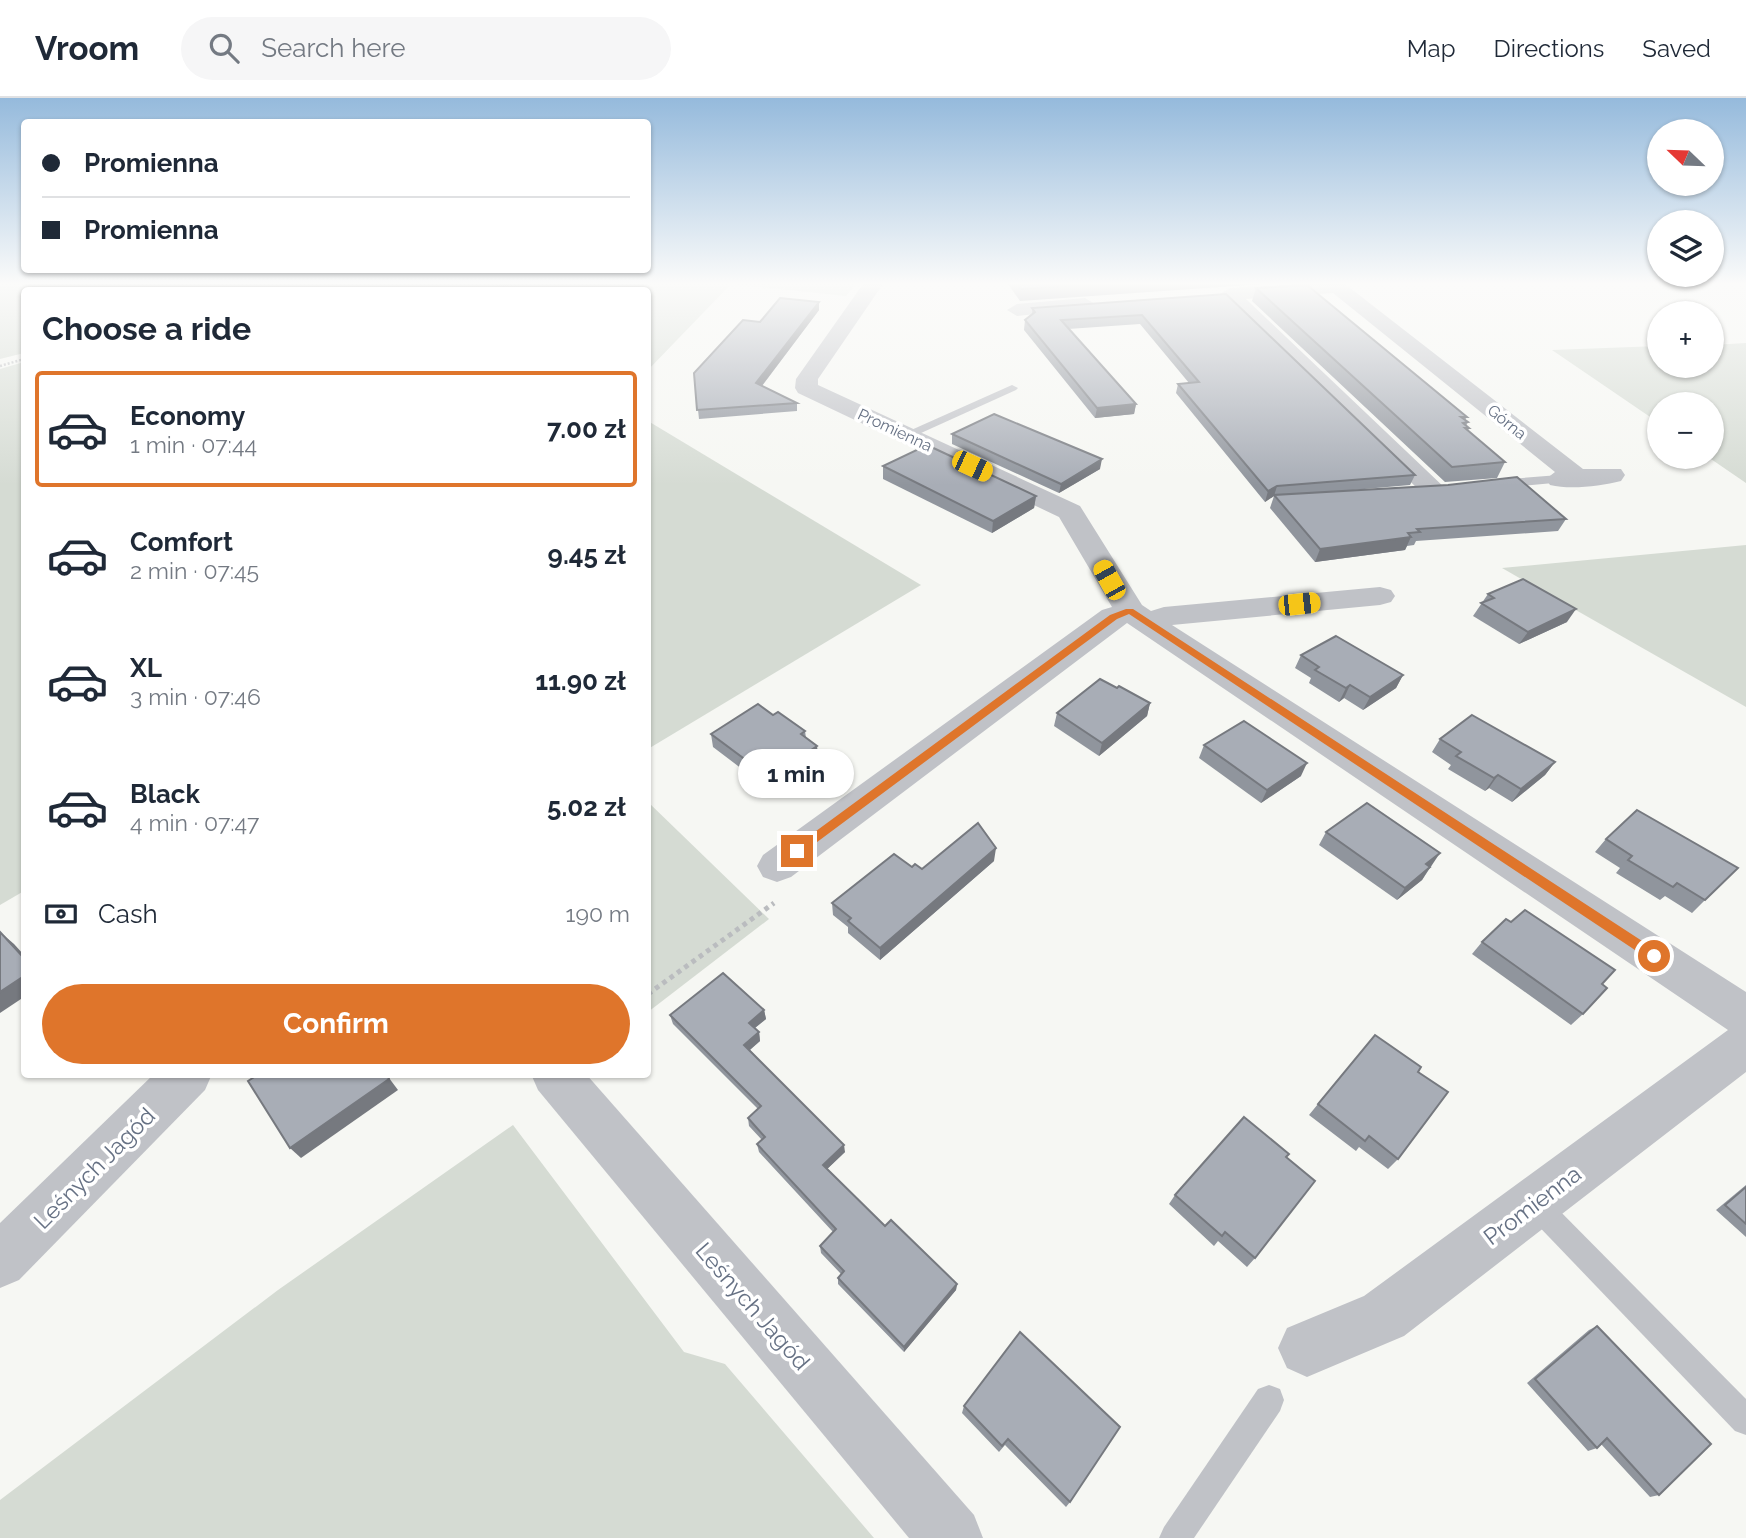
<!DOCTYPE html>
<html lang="en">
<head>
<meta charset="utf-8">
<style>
  :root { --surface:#fff; --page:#f6f6f7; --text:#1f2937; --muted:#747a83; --line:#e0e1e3; --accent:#df752b }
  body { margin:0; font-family:Raleway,sans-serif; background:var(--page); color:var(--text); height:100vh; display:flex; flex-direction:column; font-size:26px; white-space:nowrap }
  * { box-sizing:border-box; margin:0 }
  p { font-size:23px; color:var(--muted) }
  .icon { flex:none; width:38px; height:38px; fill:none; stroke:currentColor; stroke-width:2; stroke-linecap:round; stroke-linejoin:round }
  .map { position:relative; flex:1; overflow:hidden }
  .details { position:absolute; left:21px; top:189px; width:630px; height:791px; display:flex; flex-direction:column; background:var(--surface); border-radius:7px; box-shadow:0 2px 5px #0004 }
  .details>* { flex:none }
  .hud { position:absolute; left:21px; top:21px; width:630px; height:154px; border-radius:7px; box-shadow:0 2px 5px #0004; display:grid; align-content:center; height:154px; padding:0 21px; background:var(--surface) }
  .needle { width:46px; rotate:293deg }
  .fabs { position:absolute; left:1647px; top:21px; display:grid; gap:14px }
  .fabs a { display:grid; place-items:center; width:77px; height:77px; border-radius:50%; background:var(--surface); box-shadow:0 2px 5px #0004; font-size:35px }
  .end { position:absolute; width:32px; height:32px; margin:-16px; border:9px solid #df752b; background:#fff; box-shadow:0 0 0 4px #fff }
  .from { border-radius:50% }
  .bubble { position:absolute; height:49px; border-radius:24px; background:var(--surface); box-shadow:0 2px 5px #0004; font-size:23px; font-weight:700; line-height:49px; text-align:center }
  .car { position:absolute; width:21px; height:42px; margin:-21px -10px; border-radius:9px; box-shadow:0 0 5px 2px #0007; background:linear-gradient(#f5c518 24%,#345 0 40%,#f5c518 0 76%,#345 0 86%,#f5c518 0) }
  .hud b { display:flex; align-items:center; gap:24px; height:66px; font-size:26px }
  .hud b+b { border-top:2px solid var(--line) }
  .hud i { width:18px; height:18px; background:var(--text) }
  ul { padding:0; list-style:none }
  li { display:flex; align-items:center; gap:21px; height:116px; margin:0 14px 10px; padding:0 7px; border:4px solid transparent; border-radius:7px }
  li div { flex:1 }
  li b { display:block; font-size:26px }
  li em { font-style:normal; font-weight:700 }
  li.selected { border-color:var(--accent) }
  li>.icon { width:63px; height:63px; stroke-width:1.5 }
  h2 { padding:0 21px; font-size:32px; line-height:84px }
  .pay { display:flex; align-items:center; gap:18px; height:77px; padding:0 21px; font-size:26px }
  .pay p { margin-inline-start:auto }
  .action { display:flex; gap:14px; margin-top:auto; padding:14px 21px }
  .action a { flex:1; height:80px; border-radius:42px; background:var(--accent); color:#fff; font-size:28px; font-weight:700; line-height:80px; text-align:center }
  header { display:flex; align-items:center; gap:42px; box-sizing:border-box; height:98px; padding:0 35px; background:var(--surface); border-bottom:2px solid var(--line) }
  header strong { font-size:33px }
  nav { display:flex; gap:38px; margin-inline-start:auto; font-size:24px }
  .search { width:490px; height:63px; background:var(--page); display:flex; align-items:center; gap:18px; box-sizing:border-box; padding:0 24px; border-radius:38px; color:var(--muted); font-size:26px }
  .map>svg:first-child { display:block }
  .green { fill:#d5dbd3 }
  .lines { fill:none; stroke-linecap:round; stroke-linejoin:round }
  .path-far1 { stroke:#babcbf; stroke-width:2.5; stroke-dasharray:2 2; stroke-linecap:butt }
  .path { stroke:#babcbf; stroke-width:5; stroke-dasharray:4.5 4.5; stroke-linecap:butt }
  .service { fill:#c0c2c7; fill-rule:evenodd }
  .minor { fill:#c0c2c7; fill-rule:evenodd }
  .wall { fill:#90959d }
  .shaded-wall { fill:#76797f }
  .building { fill:#a8adb6; stroke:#76797f; stroke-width:2 }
  .route { fill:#df752b }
  .labels { text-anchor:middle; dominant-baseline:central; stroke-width:7; stroke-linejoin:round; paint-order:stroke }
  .far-street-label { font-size:16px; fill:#667184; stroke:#fff }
  .near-street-label { font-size:23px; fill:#667184; stroke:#fff }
</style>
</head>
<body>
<header>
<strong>Vroom</strong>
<div class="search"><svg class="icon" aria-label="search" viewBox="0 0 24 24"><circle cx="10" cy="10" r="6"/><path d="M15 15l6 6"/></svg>Search here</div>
<nav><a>Map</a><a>Directions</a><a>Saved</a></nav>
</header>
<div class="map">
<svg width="1746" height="1440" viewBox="0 0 1746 1440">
  <rect width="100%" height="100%" fill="#f6f7f3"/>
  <g class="green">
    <polygon points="0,186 856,186 846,198 731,186 648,272 648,192 24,192 24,255 0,261"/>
    <polygon points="1746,245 1746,385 1708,359 1712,359 1712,306 1659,306 1659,325 1552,252 1659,248 1659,268 1712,268 1712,247"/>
    <polygon points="24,264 24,793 0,807 0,271"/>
    <polygon points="648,323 921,487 648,651"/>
    <polygon points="1746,447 1746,609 1502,470"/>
    <polygon points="648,704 769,821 648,914"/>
    <polygon points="513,1027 684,1254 725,1266 874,1440 0,1440 0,1402 278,1192"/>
  </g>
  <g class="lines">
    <g class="path-far1">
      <polyline points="474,192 515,186"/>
      <polyline points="0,268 24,261"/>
    </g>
    <polyline class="path" points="648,896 774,805"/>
    <g class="service">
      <polygon points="1012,287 1018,290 1016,292 910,340 900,337"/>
      <polygon points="1559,377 1564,378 1564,384 1498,390 1491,386 1498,382"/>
      <polygon points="1535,1093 1544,1097 1746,1301 1746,1337 1735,1333 1526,1115 1522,1106 1526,1097"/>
      <polygon points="1269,1287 1280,1291 1284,1302 1280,1313 1194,1440 1159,1440 1164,1429 1258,1291"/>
    </g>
    <g class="minor">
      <polygon points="863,186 883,186 818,281 818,287 1080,408 1142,507 1151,513 1164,509 1380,489 1391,492 1395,498 1391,504 1380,507 1172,527 1746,894 1746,974 1404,1238 1307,1279 1287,1270 1278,1250 1287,1230 1364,1198 1728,932 1127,525 791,779 777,784 763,779 757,768 763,757 1102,512 1112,509 1059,419 798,295 795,290 796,281"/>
      <path d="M 1298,186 L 1345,186 L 1583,371 L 1621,371 L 1625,377 L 1621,383 C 1600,388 1571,392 1550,387 L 1546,381 L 1555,374 L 1333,195 L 1246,201 L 1446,391 L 1442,397 L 1424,397 L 1220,196 L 1230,190 Z"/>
      <polygon points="1085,200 1095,206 1092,210 1017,218 1007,212 1017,206"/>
      <polygon points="154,976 212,976 205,992 19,1182 0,1190 0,1125"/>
      <polygon points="531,976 586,976 974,1417 983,1440 909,1440 538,992"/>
    </g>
  </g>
  <g class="wall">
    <polygon points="1008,186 1264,186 1020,203"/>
    <polygon points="1256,190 1467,319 1465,322 1468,324 1466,328 1469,330 1468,333 1505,364 1497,380 1445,384 1252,203"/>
    <polygon points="1226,196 1415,377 1410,387 1308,396 1566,421 1558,433 1416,443 1414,447 1407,448 1405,452 1315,464 1270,410 1274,398 1265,404 1176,295 1178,286 1189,285 1140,226 1068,231 1136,306 1134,316 1095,320 1024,232 1025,222 1032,217 1032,210"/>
    <polygon points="819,204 819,212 762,288 797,305 797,313 699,321 694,275 760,224"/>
    <polygon points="952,336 1100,371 1059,395 952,346"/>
    <polygon points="883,368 1036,398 1034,410 992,435 883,381"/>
    <polygon points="1488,496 1567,524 1519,546 1473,518"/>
    <polygon points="1301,557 1403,577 1396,590 1363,612 1344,600 1339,604 1309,585 1311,580 1295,570"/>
    <polygon points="1117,590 1150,605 1147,618 1099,658 1054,628 1057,615"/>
    <polygon points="773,617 805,633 806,640 817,648 818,661 771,693 713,649 711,636"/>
    <polygon points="1440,641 1555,664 1545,677 1512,704 1489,690 1485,693 1448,671 1451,667 1432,654"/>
    <polygon points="1204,647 1301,678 1261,705 1199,660"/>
    <polygon points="1326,734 1432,767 1422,782 1397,802 1319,747"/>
    <polygon points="1606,741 1705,802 1692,815 1665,798 1660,802 1616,775 1620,770 1595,754"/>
    <polygon points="994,763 880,862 848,835 848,829 833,817 832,805 912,769 922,771"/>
    <polygon points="1482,844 1602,886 1583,916 1571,927 1472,856"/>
    <polygon points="764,912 766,921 755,930 759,934 760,943 750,952 845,1054 827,1071 885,1128 957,1186 956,1192 904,1254 838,1186 838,1180 841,1176 821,1155 820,1148 833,1134 759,1054 757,1046 762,1042 749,1028 748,1020 758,1011 673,926 670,917"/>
    <polygon points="1418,974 1398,1061 1388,1071 1359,1049 1356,1053 1309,1017 1318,1006"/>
    <polygon points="1286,1060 1255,1160 1247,1169 1218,1143 1214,1148 1169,1106 1175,1097"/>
    <polygon points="1746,1087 1746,1139 1716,1112"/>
    <polygon points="1597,1228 1659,1397 1650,1399 1601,1346 1597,1350 1588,1353 1527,1285 1589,1232"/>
    <polygon points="1020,1234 1070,1404 1066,1409 1005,1347 999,1354 962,1315 964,1308"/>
  </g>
  <g class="shaded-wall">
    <polygon points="819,204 819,212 757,294 756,285"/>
    <polygon points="1136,306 1134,316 1095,320 1097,310"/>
    <polygon points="1102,361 1100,371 1059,395 1061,386"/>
    <polygon points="1277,388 1274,398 1265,404 1268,393"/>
    <polygon points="1036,398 1034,410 992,435 993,423"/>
    <polygon points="1411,439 1405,452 1315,464 1320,451"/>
    <polygon points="1576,511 1567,524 1519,546 1528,534"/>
    <polygon points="1403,577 1396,590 1363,612 1370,599"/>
    <polygon points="1350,587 1344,600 1339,604 1346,590"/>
    <polygon points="1150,605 1147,618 1099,658 1102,645"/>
    <polygon points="817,648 818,661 771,693 770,680"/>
    <polygon points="1555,664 1545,677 1512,704 1521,691"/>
    <polygon points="1307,665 1301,678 1261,705 1267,692"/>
    <polygon points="1498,677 1489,690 1485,693 1494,680"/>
    <polygon points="996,750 994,763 880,862 880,850"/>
    <polygon points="1440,755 1432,767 1417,779 1426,766"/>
    <polygon points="1430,769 1422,782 1397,802 1405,790"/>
    <polygon points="0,834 14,846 24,857 24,860"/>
    <polygon points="24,878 24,899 0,915 0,894"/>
    <polygon points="764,912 766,921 751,933 749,925"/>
    <polygon points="759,934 760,943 746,955 744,947"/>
    <polygon points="386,976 398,992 301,1060 290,1050"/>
    <polygon points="844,1047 845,1054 823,1075 823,1067"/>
    <polygon points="957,1186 956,1192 904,1254 904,1249"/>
  </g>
  <g class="building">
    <polygon points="1017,186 1102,186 1021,191"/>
    <polygon points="1307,187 1467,319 1461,319 1468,324 1463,325 1469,330 1465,330 1505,364 1452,369 1256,190"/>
    <polygon points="1226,196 1415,377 1277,388 1268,393 1178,286 1199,284 1142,217 1061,222 1136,306 1097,310 1025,222 1035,214 1032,210"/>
    <polygon points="780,200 819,204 756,285 797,305 697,312 694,275 743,222 760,224"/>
    <polygon points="994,316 1102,361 1061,386 952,336"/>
    <polygon points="927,347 1036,398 993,423 883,368"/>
    <polygon points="1517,379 1566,421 1417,431 1420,434 1408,435 1411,439 1320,451 1274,397 1448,387"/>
    <polygon points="1523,481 1576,511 1528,534 1481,505 1494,500 1488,496"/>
    <polygon points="1336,538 1403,577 1370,599 1350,587 1346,590 1315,572 1319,569 1301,557"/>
    <polygon points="1100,581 1117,590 1119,588 1150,605 1102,645 1057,615"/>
    <polygon points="758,606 773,617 778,614 805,633 801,636 817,648 770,680 711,636"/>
    <polygon points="1472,617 1555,664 1521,691 1498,677 1494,680 1456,658 1461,654 1440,641"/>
    <polygon points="1244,623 1307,665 1267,692 1204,647"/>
    <polygon points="1367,705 1440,755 1426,766 1430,769 1405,790 1326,734"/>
    <polygon points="1637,712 1738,770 1705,802 1677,785 1673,789 1628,762 1632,758 1606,741"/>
    <polygon points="978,725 996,750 880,850 848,823 851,820 832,805 894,756 912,769 915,766 922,771"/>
    <polygon points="1525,812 1615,872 1602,886 1607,890 1583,916 1482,844 1506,821 1511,824"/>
    <polygon points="0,834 24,860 24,878 0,894"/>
    <polygon points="723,875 764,912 749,925 759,934 744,947 844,1047 823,1067 885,1128 891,1122 957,1186 904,1249 838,1180 844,1173 820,1148 836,1131 757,1046 765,1039 748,1020 761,1008 670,917"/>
    <polygon points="1375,937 1421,969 1418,974 1448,994 1398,1061 1369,1038 1365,1043 1318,1006"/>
    <polygon points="259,976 386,976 389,981 290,1050 248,983"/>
    <polygon points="1244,1019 1289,1056 1286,1059 1315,1083 1255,1160 1225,1134 1222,1138 1175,1097"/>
    <polygon points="1746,1089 1746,1126 1725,1107"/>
    <polygon points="1597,1228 1711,1346 1659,1397 1607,1340 1597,1350 1535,1281"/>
    <polygon points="1020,1234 1120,1329 1070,1404 1008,1341 1002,1348 964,1308"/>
  </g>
  <linearGradient id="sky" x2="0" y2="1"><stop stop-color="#95badc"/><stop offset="0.48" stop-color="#fbfbfa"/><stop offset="1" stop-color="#fbfbfa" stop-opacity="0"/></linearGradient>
  <rect width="1746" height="387" fill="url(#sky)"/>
  <polygon class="route" points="1126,511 1133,511 1659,854 1659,862 1650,862 1129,516 1117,521 801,756 793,756 793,750 1110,517"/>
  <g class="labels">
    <g class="far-street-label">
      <text transform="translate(1507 324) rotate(39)">Górna</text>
      <text transform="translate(895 332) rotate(25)">Promienna</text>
    </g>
    <g class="near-street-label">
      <text transform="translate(94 1070) rotate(-45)">Leśnych Jagód</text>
      <text transform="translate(1532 1107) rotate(-37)">Promienna</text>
      <text transform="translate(753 1208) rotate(49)">Leśnych Jagód</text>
    </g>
  </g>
</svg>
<div class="fabs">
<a><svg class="needle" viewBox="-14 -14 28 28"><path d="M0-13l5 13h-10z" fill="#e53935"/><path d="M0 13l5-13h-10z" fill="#747a83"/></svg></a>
<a><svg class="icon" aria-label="layers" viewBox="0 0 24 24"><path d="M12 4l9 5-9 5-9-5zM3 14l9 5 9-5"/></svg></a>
<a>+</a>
<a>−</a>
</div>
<i class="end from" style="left:1654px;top:858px"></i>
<i class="end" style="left:797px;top:753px"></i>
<div class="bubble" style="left:738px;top:651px;width:116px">1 min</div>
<i class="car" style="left:972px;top:368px;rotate:115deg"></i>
<i class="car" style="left:1109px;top:482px;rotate:331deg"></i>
<i class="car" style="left:1299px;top:506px;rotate:84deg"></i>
<div class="hud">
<b><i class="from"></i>Promienna</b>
<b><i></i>Promienna</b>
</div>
<section class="details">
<h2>Choose a ride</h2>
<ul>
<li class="selected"><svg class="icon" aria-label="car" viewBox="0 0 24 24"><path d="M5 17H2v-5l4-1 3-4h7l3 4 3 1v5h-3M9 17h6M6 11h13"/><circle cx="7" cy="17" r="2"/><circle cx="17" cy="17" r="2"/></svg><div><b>Economy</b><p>1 min · 07:44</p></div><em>7.00 zł</em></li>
<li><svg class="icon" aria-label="car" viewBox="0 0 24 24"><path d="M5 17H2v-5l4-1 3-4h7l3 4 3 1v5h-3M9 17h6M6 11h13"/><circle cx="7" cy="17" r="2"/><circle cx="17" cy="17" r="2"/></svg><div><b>Comfort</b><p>2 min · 07:45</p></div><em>9.45 zł</em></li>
<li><svg class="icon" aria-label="car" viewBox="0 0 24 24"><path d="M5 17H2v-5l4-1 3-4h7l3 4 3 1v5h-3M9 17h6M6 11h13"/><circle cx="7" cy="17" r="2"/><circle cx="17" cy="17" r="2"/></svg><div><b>XL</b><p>3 min · 07:46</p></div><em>11.90 zł</em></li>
<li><svg class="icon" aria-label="car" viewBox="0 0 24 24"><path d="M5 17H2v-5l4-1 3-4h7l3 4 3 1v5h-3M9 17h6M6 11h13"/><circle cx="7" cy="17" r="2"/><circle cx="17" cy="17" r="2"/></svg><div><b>Black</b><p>4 min · 07:47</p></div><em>5.02 zł</em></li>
</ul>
<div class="pay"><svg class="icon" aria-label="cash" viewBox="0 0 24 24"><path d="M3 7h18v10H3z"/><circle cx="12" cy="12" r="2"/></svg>Cash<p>190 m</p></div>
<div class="action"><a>Confirm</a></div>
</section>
</div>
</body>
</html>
